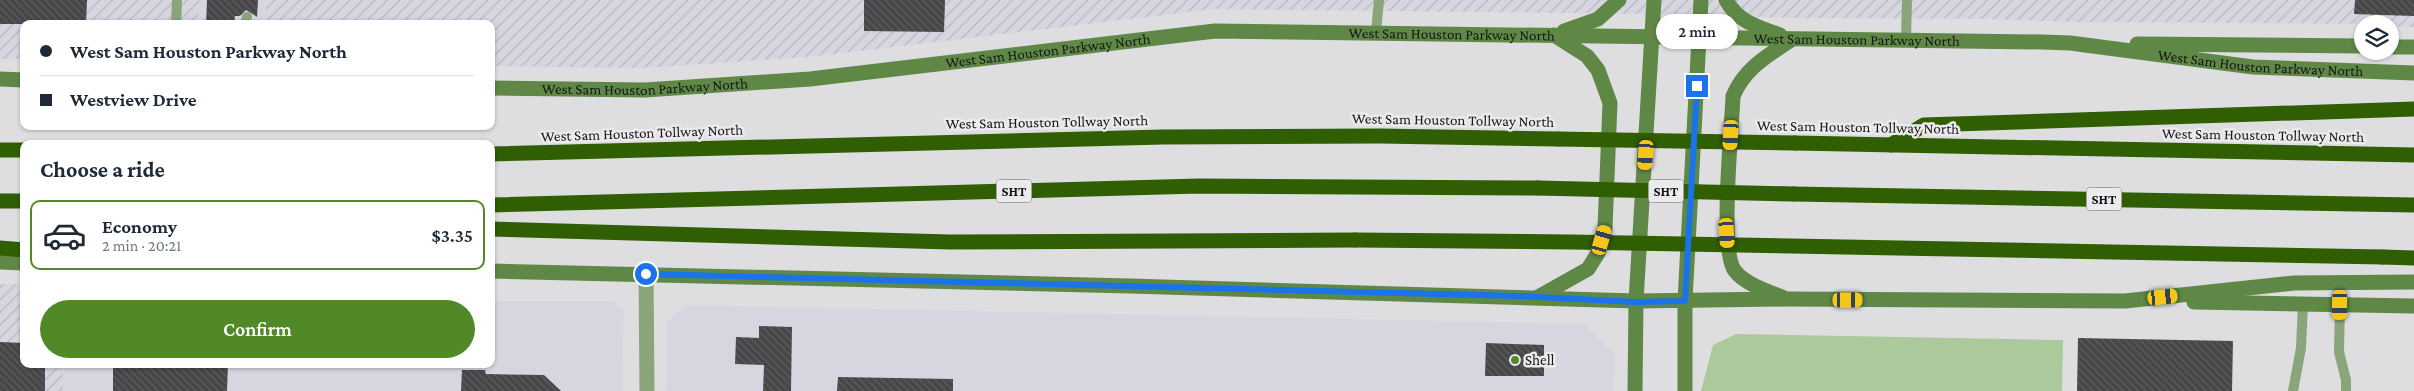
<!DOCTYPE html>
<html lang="en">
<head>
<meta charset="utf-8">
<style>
  :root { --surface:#fff; --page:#f2f2f3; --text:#1f2937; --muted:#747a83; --line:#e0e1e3; --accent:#508925 }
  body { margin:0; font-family:"Crimson Pro",serif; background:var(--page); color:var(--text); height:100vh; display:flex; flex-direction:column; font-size:19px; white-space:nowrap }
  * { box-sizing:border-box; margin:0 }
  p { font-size:16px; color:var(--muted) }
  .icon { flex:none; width:28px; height:28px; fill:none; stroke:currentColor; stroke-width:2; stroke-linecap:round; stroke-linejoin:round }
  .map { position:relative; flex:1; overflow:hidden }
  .side { position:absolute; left:20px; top:140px; width:475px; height:228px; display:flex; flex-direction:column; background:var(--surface); border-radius:10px; box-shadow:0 1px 4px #0004 }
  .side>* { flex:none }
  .banner { position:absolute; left:20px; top:20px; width:475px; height:110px; border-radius:10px; box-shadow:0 1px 4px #0004; display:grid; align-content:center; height:110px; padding:0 20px; background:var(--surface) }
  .fabs { position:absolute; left:2354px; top:15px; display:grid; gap:10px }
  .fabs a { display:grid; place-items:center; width:45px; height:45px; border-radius:50%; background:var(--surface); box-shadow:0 1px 4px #0004; font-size:25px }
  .end { position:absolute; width:22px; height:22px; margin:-11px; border:6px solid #1a73e8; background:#fff; box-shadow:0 0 0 2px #fff }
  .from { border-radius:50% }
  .bubble { position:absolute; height:35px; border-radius:18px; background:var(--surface); box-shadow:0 1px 4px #0004; font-size:16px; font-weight:600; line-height:35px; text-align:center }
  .car { position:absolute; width:15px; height:30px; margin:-15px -8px; border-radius:6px; box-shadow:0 0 4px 1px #0007; background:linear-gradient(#f5c518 24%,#345 0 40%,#f5c518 0 76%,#345 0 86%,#f5c518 0) }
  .banner b { display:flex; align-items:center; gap:18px; height:48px; font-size:19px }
  .banner b+b { border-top:1px solid var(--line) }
  .banner i { width:12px; height:12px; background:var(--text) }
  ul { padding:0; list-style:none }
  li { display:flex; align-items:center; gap:15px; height:70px; margin:0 10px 8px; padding:0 10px; border:2px solid transparent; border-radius:10px }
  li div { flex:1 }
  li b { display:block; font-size:19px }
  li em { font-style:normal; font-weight:600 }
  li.on { border-color:var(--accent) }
  li>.icon { width:45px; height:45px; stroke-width:1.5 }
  h2 { padding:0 20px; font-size:22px; line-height:60px }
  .cta { display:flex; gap:10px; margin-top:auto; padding:10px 20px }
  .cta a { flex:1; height:58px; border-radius:30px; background:var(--accent); color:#fff; font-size:20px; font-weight:600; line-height:58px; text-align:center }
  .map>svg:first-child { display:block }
  .built { fill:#d7d5e0 }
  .industrial { fill:url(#industrial-furrows) }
  .grass { fill:#abc99a }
  .building { fill:url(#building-back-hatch) }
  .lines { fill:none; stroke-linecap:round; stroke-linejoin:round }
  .service { stroke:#89a579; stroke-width:10 }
  .minor { stroke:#89a579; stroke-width:15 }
  .secondary { stroke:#5f8846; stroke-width:15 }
  .motorway { stroke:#305e02; stroke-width:15 }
  .motorway-bridge { stroke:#305e02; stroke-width:15 }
  .route { stroke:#1a73e8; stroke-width:6 }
  .poi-dot { fill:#508925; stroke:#ebebee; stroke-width:2 }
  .labels { text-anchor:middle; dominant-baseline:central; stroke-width:5; stroke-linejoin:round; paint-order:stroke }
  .shield { fill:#ebebee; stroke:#565658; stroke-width:1 }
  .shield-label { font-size:14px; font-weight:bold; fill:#161617 }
  .street-label { font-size:15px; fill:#161617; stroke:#ebebee }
  .poi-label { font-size:15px; fill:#161617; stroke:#ebebee; text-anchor:start }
</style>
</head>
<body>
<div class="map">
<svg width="2414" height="391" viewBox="0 0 2414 391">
  <defs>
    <pattern id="industrial-furrows" width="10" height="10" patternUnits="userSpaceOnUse" patternTransform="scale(1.25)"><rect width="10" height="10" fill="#d7d5e0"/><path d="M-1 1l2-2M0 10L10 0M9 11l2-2" fill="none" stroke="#b8b6bf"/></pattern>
    <pattern id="building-back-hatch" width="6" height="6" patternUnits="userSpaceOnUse" patternTransform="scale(1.25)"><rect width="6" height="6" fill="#474749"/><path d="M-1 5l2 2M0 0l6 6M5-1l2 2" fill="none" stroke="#5e5e5f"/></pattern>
  </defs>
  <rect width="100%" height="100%" fill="#dedee1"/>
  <g class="built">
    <polygon points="199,0 266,0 265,24 198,24"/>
    <polygon points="491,301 612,301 624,310 622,391 63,391 64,364 491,364"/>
    <polygon points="685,305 1584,324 1615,355 1613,391 666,391 667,322"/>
  </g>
  <g class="industrial">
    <polygon points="0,0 199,0 198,24 24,24 24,59 0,59"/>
    <polygon points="266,0 2414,0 2414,27 2390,26 2390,24 2071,22 1988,19 1791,18 1653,14 1214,9 808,57 644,68 491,66 491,24 266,24"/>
    <polygon points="0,284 24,284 24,364 63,364 63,391 0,391"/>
  </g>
  <polygon class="grass" points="1736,334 2063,340 2062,391 1701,391 1713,345"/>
  <g class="building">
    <polygon points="0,0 87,0 86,24 0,24"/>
    <polygon points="207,0 258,0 257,17 246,10 240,16 235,16 234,24 206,24"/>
    <polygon points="864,0 945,0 944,32 864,31"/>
    <polygon points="2355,0 2414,0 2414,16 2354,14"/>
    <polygon points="759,326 792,327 791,391 763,391 764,365 735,364 736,337 759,338"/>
    <polygon points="2078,338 2233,341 2232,391 2077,391"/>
    <polygon points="0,342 24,343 24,364 45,364 45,391 0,391"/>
    <polygon points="1486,343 1544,345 1544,376 1485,376"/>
    <polygon points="113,364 228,364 227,391 113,391"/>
    <polygon points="462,370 485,370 486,374 544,375 561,391 461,391"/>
    <polygon points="838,377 953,379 953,391 837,391"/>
  </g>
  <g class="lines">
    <g class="service">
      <polyline points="176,24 177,0"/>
      <polyline points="245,24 247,17"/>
      <polyline points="1376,32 1379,0"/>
      <polyline points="1906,39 1907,0"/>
      <polyline points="2340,305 2339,352 2346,380 2346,391"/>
      <polyline points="2293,391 2301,348 2303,304"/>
    </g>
    <polyline class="minor" points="646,274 647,391"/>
    <g class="secondary">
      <path d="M 1726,0 C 1738,22 1758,27 1780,35"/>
      <polyline points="1564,31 1598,19 1619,0"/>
      <polyline points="2137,44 2362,46"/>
      <polyline points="2390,47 2414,47"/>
      <polyline points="0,79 24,80"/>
      <path id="s1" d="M 491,88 L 645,90 L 810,79 L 1215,31 L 2042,42 L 2070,43 L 2253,67 L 2414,73"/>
      <polyline points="0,262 24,263"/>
      <polyline points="491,271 1130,286 1636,301 1788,299 2125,301 2294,283 2414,282"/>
      <polyline points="1538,297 1588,269 1598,253 1605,228 1610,103 1598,70 1587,56 1554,35"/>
      <path d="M 1782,297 C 1767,291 1745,284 1735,271 C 1719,252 1732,126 1733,96 C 1745,68 1767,56 1791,40"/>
      <polyline points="2194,302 2414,306"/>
      <polyline points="1635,391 1636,301 1654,0"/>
      <polyline points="1685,391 1685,301 1701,0"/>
    </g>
    <g class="motorway">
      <polyline points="1795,143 2414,155"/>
      <polyline points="1891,145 1924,125 2414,109"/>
      <polyline points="0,150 24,150"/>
      <polyline points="491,154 1163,137 1380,136 1558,139"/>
      <polyline points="1794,194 2414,205"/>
      <polyline points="0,201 24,201"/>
      <polyline points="491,205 1199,186 1538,188"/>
      <polyline points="491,229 950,242 1355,240"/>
      <polyline points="0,248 24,250"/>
      <polyline points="2383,257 2414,258"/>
    </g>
    <g class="motorway-bridge">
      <polyline points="1558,139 1795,143"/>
      <polyline points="1538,188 1794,194"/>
      <polyline points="1355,240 1572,242 2383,257"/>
    </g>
  </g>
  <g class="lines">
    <polyline class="route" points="646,274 1519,296 1636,302 1685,301 1697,86"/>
  </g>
  <circle class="poi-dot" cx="1515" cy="360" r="5"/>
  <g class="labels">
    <g class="shield">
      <rect x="996.5" y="179.5" width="35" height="23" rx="4"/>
      <rect x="1648.5" y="179.5" width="35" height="23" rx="4"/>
      <rect x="2086.5" y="187.5" width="35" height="23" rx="4"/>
    </g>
    <g class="shield-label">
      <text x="1014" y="191">SHT</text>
      <text x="1666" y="191">SHT</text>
      <text x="2104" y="199">SHT</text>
    </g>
    <g class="street-label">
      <text stroke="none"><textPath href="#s1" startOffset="964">West Sam Houston Parkway North</textPath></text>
      <text stroke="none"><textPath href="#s1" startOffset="1369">West Sam Houston Parkway North</textPath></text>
      <text stroke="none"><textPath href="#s1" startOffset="559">West Sam Houston Parkway North</textPath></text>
      <text stroke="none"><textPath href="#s1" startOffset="1774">West Sam Houston Parkway North</textPath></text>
      <text stroke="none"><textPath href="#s1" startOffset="154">West Sam Houston Parkway North</textPath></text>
      <text transform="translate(1453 120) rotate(1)">West Sam Houston Tollway North</text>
      <text transform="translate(1047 122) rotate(-1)">West Sam Houston Tollway North</text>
      <text transform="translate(1858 127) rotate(1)">West Sam Houston Tollway North</text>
      <text transform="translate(642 133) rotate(-2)">West Sam Houston Tollway North</text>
      <text transform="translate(2263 135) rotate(1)">West Sam Houston Tollway North</text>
    </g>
    <g class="poi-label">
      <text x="1525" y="360">Shell</text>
    </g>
  </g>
</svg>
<div class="fabs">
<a><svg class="icon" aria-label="layers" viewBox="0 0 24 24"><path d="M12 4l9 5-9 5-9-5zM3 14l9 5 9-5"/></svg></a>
</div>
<i class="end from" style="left:646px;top:274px"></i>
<i class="end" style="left:1697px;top:86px"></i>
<div class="bubble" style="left:1656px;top:14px;width:82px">2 min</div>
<i class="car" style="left:1731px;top:135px;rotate:183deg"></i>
<i class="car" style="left:1646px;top:155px;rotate:184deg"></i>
<i class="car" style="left:1727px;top:233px;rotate:176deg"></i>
<i class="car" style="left:1602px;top:240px;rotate:16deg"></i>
<i class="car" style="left:2163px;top:297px;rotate:84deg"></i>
<i class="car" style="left:1848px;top:300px;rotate:90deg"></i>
<i class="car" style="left:2340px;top:305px;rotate:181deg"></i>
<div class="banner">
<b><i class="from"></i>West Sam Houston Parkway North</b>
<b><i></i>Westview Drive</b>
</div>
<section class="side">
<h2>Choose a ride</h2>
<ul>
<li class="on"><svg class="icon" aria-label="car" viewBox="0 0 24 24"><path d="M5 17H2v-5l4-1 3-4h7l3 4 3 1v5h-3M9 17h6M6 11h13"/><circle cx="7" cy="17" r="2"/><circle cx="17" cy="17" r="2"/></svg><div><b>Economy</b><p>2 min · 20:21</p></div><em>$3.35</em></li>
</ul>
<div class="cta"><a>Confirm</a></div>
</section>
</div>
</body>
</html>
